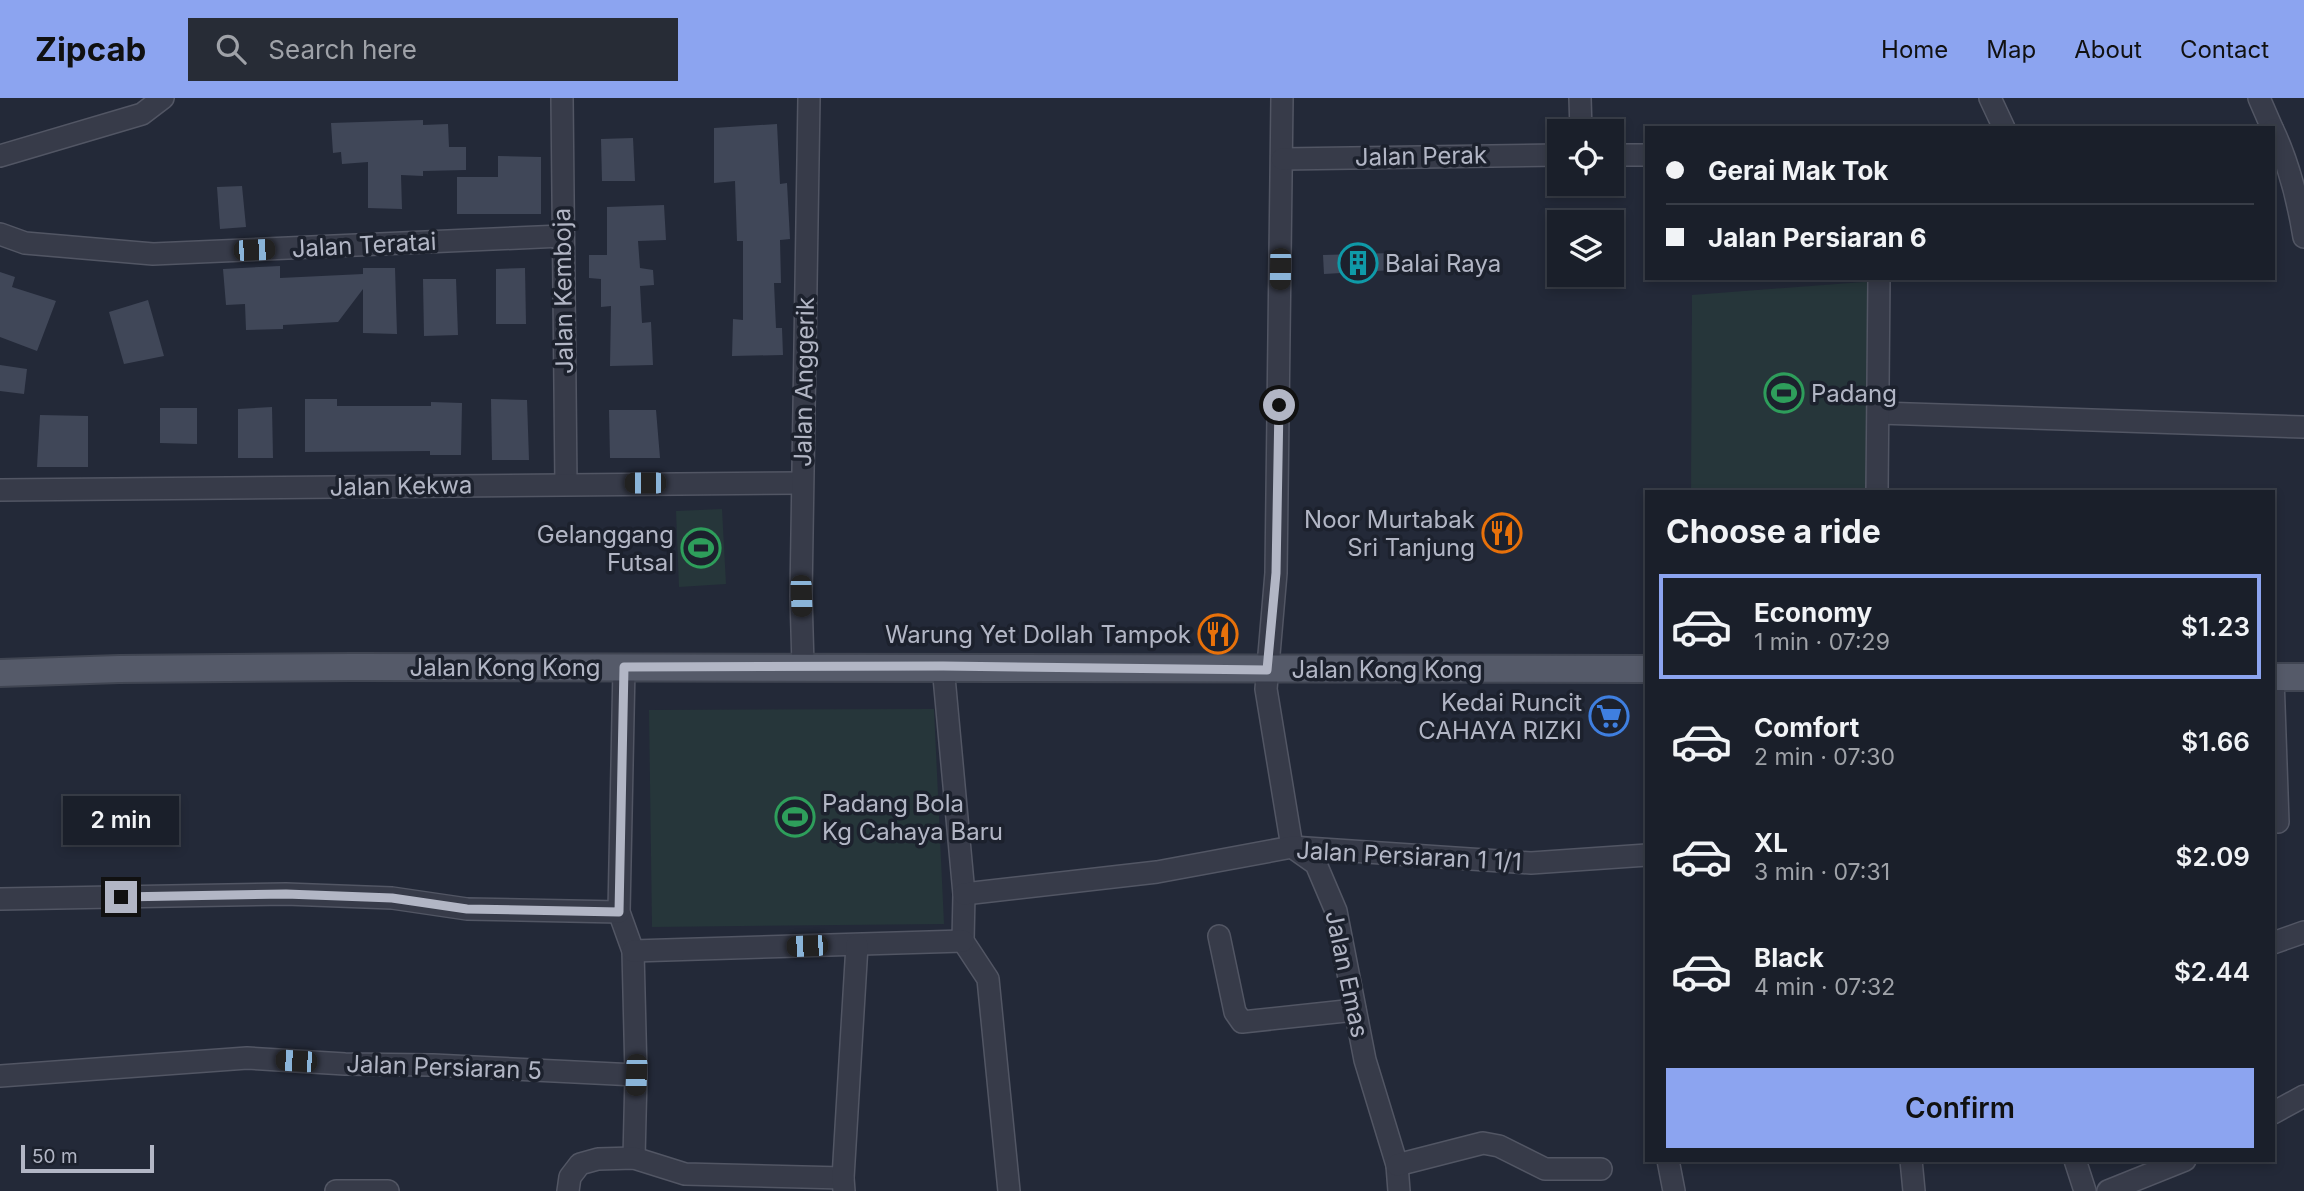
<!DOCTYPE html>
<html lang="en">
<head>
<meta charset="utf-8">
<style>
  :root { --surface:#1a1f2a; --page:#272c36; --text:#f1f3f6; --muted:#9fa2a8; --line:#383d47; --accent:#8ca4f0 }
  body { margin:0; font-family:Inter,sans-serif; background:var(--page); color:var(--text); height:100vh; display:flex; flex-direction:column; font-size:26px; white-space:nowrap }
  * { box-sizing:border-box; margin:0 }
  p { font-size:23px; color:var(--muted) }
  .icon { flex:none; width:38px; height:38px; fill:none; stroke:currentColor; stroke-width:2; stroke-linecap:round; stroke-linejoin:round }
  .map { position:relative; flex:1; overflow:hidden }
  .sheet { position:absolute; left:1645px; top:392px; width:630px; height:672px; display:flex; flex-direction:column; background:var(--surface); border-radius:0px; box-shadow:0 4px 10px #0003,0 0 0 2px var(--line) }
  .sheet>* { flex:none }
  .guide { position:absolute; left:1645px; top:28px; width:630px; height:154px; border-radius:0px; box-shadow:0 4px 10px #0003,0 0 0 2px var(--line); display:grid; align-content:center; height:154px; padding:0 21px; background:var(--surface) }
  .controls { position:absolute; left:1547px; top:21px; display:grid; gap:14px }
  .controls a { display:grid; place-items:center; width:77px; height:77px; border-radius:0px; background:var(--surface); box-shadow:0 4px 10px #0003,0 0 0 2px var(--line); font-size:35px }
  .scale { position:absolute; left:21px; bottom:18px; width:133px; box-sizing:border-box; padding-left:7px; border:4px solid #b2b6c5; border-top:0; font-size:19px; line-height:24px; white-space:nowrap; color:#b2b6c5; -webkit-text-stroke:5px #1c212d; paint-order:stroke }
  .end { position:absolute; width:32px; height:32px; margin:-16px; border:9px solid #b2b6c5; background:#111; box-shadow:0 0 0 4px #111 }
  .from { border-radius:50% }
  .bubble { position:absolute; height:49px; border-radius:0px; background:var(--surface); box-shadow:0 4px 10px #0003,0 0 0 2px var(--line); font-size:23px; font-weight:600; line-height:49px; text-align:center }
  .car { position:absolute; width:21px; height:42px; margin:-21px -10px; border-radius:9px; box-shadow:0 0 5px 2px #0007; background:linear-gradient(#222 24%,#8ab4d8 0 40%,#222 0 76%,#8ab4d8 0 86%,#222 0) }
  .guide b { display:flex; align-items:center; gap:24px; height:66px; font-size:26px }
  .guide b+b { border-top:2px solid var(--line) }
  .guide i { width:18px; height:18px; background:var(--text) }
  ul { padding:0; list-style:none }
  li { display:flex; align-items:center; gap:21px; height:105px; margin:0 14px 10px; padding:0 7px; border:4px solid transparent; border-radius:0px }
  li div { flex:1 }
  li b { display:block; font-size:26px }
  li em { font-style:normal; font-weight:600 }
  li.selected { border-color:var(--accent) }
  li>.icon { width:63px; height:63px; stroke-width:1.5 }
  h2 { padding:0 21px; font-size:32px; line-height:84px }
  .cta { display:flex; gap:14px; margin-top:auto; padding:14px 21px }
  .cta a { flex:1; height:80px; border-radius:0px; background:var(--accent); color:#111; font-size:28px; font-weight:600; line-height:80px; text-align:center }
  header { display:flex; align-items:center; gap:42px; box-sizing:border-box; height:98px; padding:0 35px; background:var(--accent); color:#111 }
  header strong { font-size:33px }
  nav { display:flex; gap:38px; margin-inline-start:auto; font-size:24px }
  .search { width:490px; height:63px; background:var(--page); display:flex; align-items:center; gap:18px; box-sizing:border-box; padding:0 24px; border-radius:0px; color:var(--muted); font-size:26px }
  .map>svg:first-child { display:block }
  .pitch { fill:#26363a }
  .building { fill:#404758 }
  .lines { fill:none; stroke-linecap:round; stroke-linejoin:round }
  .minor-casing { stroke:#525664; stroke-width:24 }
  .major-casing { stroke:#404552; stroke-width:30 }
  .minor { stroke:#373b49; stroke-width:21 }
  .major { stroke:#555a69; stroke-width:26 }
  .route { stroke:#b2b6c5; stroke-width:9 }
  .labels { text-anchor:middle; dominant-baseline:central; stroke-width:7; stroke-linejoin:round; paint-order:stroke }
  .street-label { font-size:24px; fill:#b2b6c5; stroke:#1c212d }
  .poi-label { font-size:24px; fill:#b2b6c5; stroke:#1c212d; text-anchor:end }
</style>
</head>
<body>
<header>
<strong>Zipcab</strong>
<div class="search"><svg class="icon" aria-label="search" viewBox="0 0 24 24"><circle cx="10" cy="10" r="6"/><path d="M15 15l6 6"/></svg>Search here</div>
<nav><a>Home</a><a>Map</a><a>About</a><a>Contact</a></nav>
</header>
<div class="map">
<svg width="2304" height="1093" viewBox="0 0 2304 1093">
  <rect width="100%" height="100%" fill="#232938"/>
  <g class="pitch">
    <polygon points="1876,183 1878,394 1691,394 1692,197"/>
    <polygon points="722,411 726,486 679,489 676,413"/>
    <polygon points="934,611 944,826 652,829 649,612"/>
  </g>
  <g class="building">
    <polygon points="423,22 423,27 448,26 449,49 466,49 466,72 423,73 423,78 401,77 402,111 368,110 368,64 342,66 341,54 333,55 331,25"/>
    <polygon points="777,26 780,86 787,85 790,141 780,142 781,185 774,185 776,230 782,230 783,257 732,258 733,221 743,222 743,143 737,143 735,83 714,85 714,30"/>
    <polygon points="633,40 635,83 602,83 601,41"/>
    <polygon points="498,58 541,59 541,116 457,116 457,79 498,79"/>
    <polygon points="242,88 246,129 220,131 217,89"/>
    <polygon points="664,107 666,142 638,143 640,170 653,172 654,187 640,188 642,225 651,224 653,267 610,268 611,208 601,209 601,181 589,180 589,157 607,157 607,109"/>
    <polygon points="1392,155 1393,172 1324,176 1323,157"/>
    <polygon points="280,168 280,180 363,176 363,170 395,170 397,236 363,235 363,191 338,224 283,227 283,231 246,232 245,206 226,207 223,171"/>
    <polygon points="525,170 526,226 496,226 496,171"/>
    <polygon points="0,174 15,179 12,189 56,203 37,253 0,239"/>
    <polygon points="423,181 456,181 458,237 424,238"/>
    <polygon points="148,202 164,258 124,266 109,214"/>
    <polygon points="0,267 27,271 24,296 0,293"/>
    <polygon points="305,301 337,301 337,308 431,308 431,304 462,305 461,357 430,357 430,353 305,354"/>
    <polygon points="491,301 527,302 529,362 492,362"/>
    <polygon points="272,309 273,360 238,360 238,311"/>
    <polygon points="160,310 197,310 197,346 160,345"/>
    <polygon points="609,312 656,312 660,360 610,360"/>
    <polygon points="40,317 88,318 88,369 37,369"/>
  </g>
  <g class="lines">
    <g class="minor-casing">
      <g id="minor">
        <polyline points="562,0 566,386"/>
        <polyline points="1282,0 1276,475 1266,591 1292,749 1316,766 1336,813 1365,962 1397,1067 1399,1093"/>
        <polyline points="1580,0 1581,33"/>
        <polyline points="1990,0 2004,30"/>
        <polyline points="2259,0 2272,30"/>
        <path d="M 2273,32 C 2289,66 2298,102 2304,139"/>
        <polyline points="1612,57 1647,57"/>
        <polyline points="0,58 142,16 163,0"/>
        <polyline points="1282,61 1559,57"/>
        <polyline points="0,136 25,145 153,156 562,138"/>
        <polyline points="1879,315 2304,329"/>
        <polyline points="0,392 802,385"/>
        <polyline points="1877,394 1879,180"/>
        <polyline points="803,568 801,498 809,0"/>
        <polyline points="943,568 964,796 963,843 988,881 1009,1093"/>
        <polyline points="624,569 619,814 633,853 636,977 634,1060"/>
        <polyline points="2273,579 2278,724"/>
        <polyline points="964,796 1157,774 1292,749 1531,765 1647,757"/>
        <polyline points="0,801 286,796 392,800 467,811 619,814"/>
        <polyline points="1219,838 1235,914 1242,924 1355,912"/>
        <polyline points="2273,845 2304,834"/>
        <polyline points="633,853 963,843"/>
        <polyline points="0,978 247,960 345,966 433,967 636,977"/>
        <polyline points="2273,1015 2304,998"/>
        <polyline points="1668,1062 1674,1093"/>
        <polyline points="1911,1062 1914,1093"/>
        <polyline points="2075,1062 2085,1093"/>
        <polyline points="1397,1067 1483,1045 1499,1048 1545,1071 1601,1071"/>
        <polyline points="336,1093 388,1093"/>
        <polyline points="568,1093 570,1079 580,1066 598,1061 634,1060 685,1076 843,1080"/>
        <polyline points="844,1093 843,1080 857,847"/>
        <polyline points="2108,1093 2185,1062"/>
      </g>
    </g>
    <g class="major-casing">
      <g id="major">
        <polyline points="0,575 119,571 352,569 1647,571"/>
        <polyline points="2273,579 2304,579"/>
      </g>
    </g>
    <use href="#minor" class="minor"/>
    <use href="#major" class="major"/>
  </g>
  <g class="lines">
    <polyline class="route" points="121,799 286,796 392,800 467,811 619,814 624,569 943,568 1267,572 1276,475 1279,307"/>
  </g>
  <defs>
    <g id="building-ring" transform="scale(2.0125)"><circle r="9.5" fill="#1c212d" stroke="#0f9aa8" stroke-width="1.5"/><path d="M-4-6H4V6H1V3H-1V6H-4ZM-2.5-4.3h1.7v1.8h-1.7ZM.8-4.3h1.7v1.8H.8ZM-2.5-1h1.7V.8h-1.7ZM.8-1h1.7V.8H.8Z" fill="#0f9aa8"/></g>
    <g id="stadium-ring" transform="scale(2.0125)"><circle r="9.5" fill="#1c212d" stroke="#2e9e5b" stroke-width="1.5"/><path d="M0-5a6.5 5 0 1 0 0 10a6.5 5 0 1 0 0-10ZM-3.5-1.8h7v3.6h-7Z" fill="#2e9e5b"/></g>
    <g id="restaurant-ring" transform="scale(2.0125)"><circle r="9.5" fill="#1c212d" stroke="#e8710a" stroke-width="1.5"/><path d="M-5-6h1v4h1v-4h1v4h1v-4h1v5L-1.5 .5V6h-2V.5L-5-1ZM5-6V6H3V1.5H1.5Q1.5-4 5-6Z" fill="#e8710a"/></g>
    <g id="supermarket-ring" transform="scale(2.0125)"><circle r="9.5" fill="#1c212d" stroke="#3f7fe0" stroke-width="1.5"/><path d="M-6-5.5h2.5l.6 2H6L4.5 2H-2.5L-4.4-4H-6ZM-1.5 3.2a1.3 1.3 0 1 0 .1 0ZM3 3.2a1.3 1.3 0 1 0 .1 0Z" fill="#3f7fe0"/></g>
  </defs>
  <g fill-rule="evenodd">
    <use href="#building-ring" x="1358" y="165"/>
    <use href="#stadium-ring" x="1784" y="295"/>
    <use href="#restaurant-ring" x="1502" y="435"/>
    <use href="#stadium-ring" x="701" y="450"/>
    <use href="#restaurant-ring" x="1218" y="536"/>
    <use href="#supermarket-ring" x="1609" y="618"/>
    <use href="#stadium-ring" x="795" y="719"/>
  </g>
  <g class="labels">
    <g class="street-label">
      <text transform="translate(1421 58) rotate(-1)">Jalan Perak</text>
      <text transform="translate(364 147) rotate(-3)">Jalan Teratai</text>
      <text transform="translate(563 193) rotate(-91)">Jalan Kemboja</text>
      <text transform="translate(804 284) rotate(-89)">Jalan Anggerik</text>
      <text transform="translate(401 388) rotate(-1)">Jalan Kekwa</text>
      <text x="505" y="569">Jalan Kong Kong</text>
      <text x="1387" y="571">Jalan Kong Kong</text>
      <text transform="translate(1409 758) rotate(3)">Jalan Persiaran 1 1/1</text>
      <text transform="translate(1347 876) rotate(78)">Jalan Emas</text>
      <text transform="translate(444 969) rotate(2)">Jalan Persiaran 5</text>
    </g>
    <g class="poi-label">
      <text x="1385" y="165" text-anchor="start">Balai Raya</text>
      <text x="1811" y="295" text-anchor="start">Padang</text>
      <text x="1475" y="421">Noor Murtabak<tspan x="1475" dy="28">Sri Tanjung</tspan></text>
      <text x="674" y="436">Gelanggang<tspan x="674" dy="28">Futsal</tspan></text>
      <text x="1191" y="536">Warung Yet Dollah Tampok</text>
      <text x="1582" y="604">Kedai Runcit<tspan x="1582" dy="28">CAHAYA RIZKI</tspan></text>
      <text x="822" y="705" text-anchor="start">Padang Bola<tspan x="822" dy="28">Kg Cahaya Baru</tspan></text>
    </g>
  </g>
</svg>
<div class="controls">
<a><svg class="icon" aria-label="locate" viewBox="0 0 24 24"><circle cx="12" cy="12" r="6"/><path d="M12 2v4M12 18v4M2 12h4M18 12h4"/></svg></a>
<a><svg class="icon" aria-label="layers" viewBox="0 0 24 24"><path d="M12 4l9 5-9 5-9-5zM3 14l9 5 9-5"/></svg></a>
</div>
<div class="scale">50 m</div>
<i class="end from" style="left:1279px;top:307px"></i>
<i class="end" style="left:121px;top:799px"></i>
<div class="bubble" style="left:63px;top:698px;width:116px">2 min</div>
<i class="car" style="left:254px;top:152px;rotate:88deg"></i>
<i class="car" style="left:1280px;top:171px;rotate:181deg"></i>
<i class="car" style="left:645px;top:385px;rotate:270deg"></i>
<i class="car" style="left:801px;top:498px;rotate:178deg"></i>
<i class="car" style="left:807px;top:848px;rotate:268deg"></i>
<i class="car" style="left:296px;top:963px;rotate:274deg"></i>
<i class="car" style="left:636px;top:977px;rotate:182deg"></i>
<div class="guide">
<b><i class="from"></i>Gerai Mak Tok</b>
<b><i></i>Jalan Persiaran 6</b>
</div>
<section class="sheet">
<h2>Choose a ride</h2>
<ul>
<li class="selected"><svg class="icon" aria-label="car" viewBox="0 0 24 24"><path d="M5 17H2v-5l4-1 3-4h7l3 4 3 1v5h-3M9 17h6M6 11h13"/><circle cx="7" cy="17" r="2"/><circle cx="17" cy="17" r="2"/></svg><div><b>Economy</b><p>1 min · 07:29</p></div><em>$1.23</em></li>
<li><svg class="icon" aria-label="car" viewBox="0 0 24 24"><path d="M5 17H2v-5l4-1 3-4h7l3 4 3 1v5h-3M9 17h6M6 11h13"/><circle cx="7" cy="17" r="2"/><circle cx="17" cy="17" r="2"/></svg><div><b>Comfort</b><p>2 min · 07:30</p></div><em>$1.66</em></li>
<li><svg class="icon" aria-label="car" viewBox="0 0 24 24"><path d="M5 17H2v-5l4-1 3-4h7l3 4 3 1v5h-3M9 17h6M6 11h13"/><circle cx="7" cy="17" r="2"/><circle cx="17" cy="17" r="2"/></svg><div><b>XL</b><p>3 min · 07:31</p></div><em>$2.09</em></li>
<li><svg class="icon" aria-label="car" viewBox="0 0 24 24"><path d="M5 17H2v-5l4-1 3-4h7l3 4 3 1v5h-3M9 17h6M6 11h13"/><circle cx="7" cy="17" r="2"/><circle cx="17" cy="17" r="2"/></svg><div><b>Black</b><p>4 min · 07:32</p></div><em>$2.44</em></li>
</ul>
<div class="cta"><a>Confirm</a></div>
</section>
</div>
</body>
</html>
